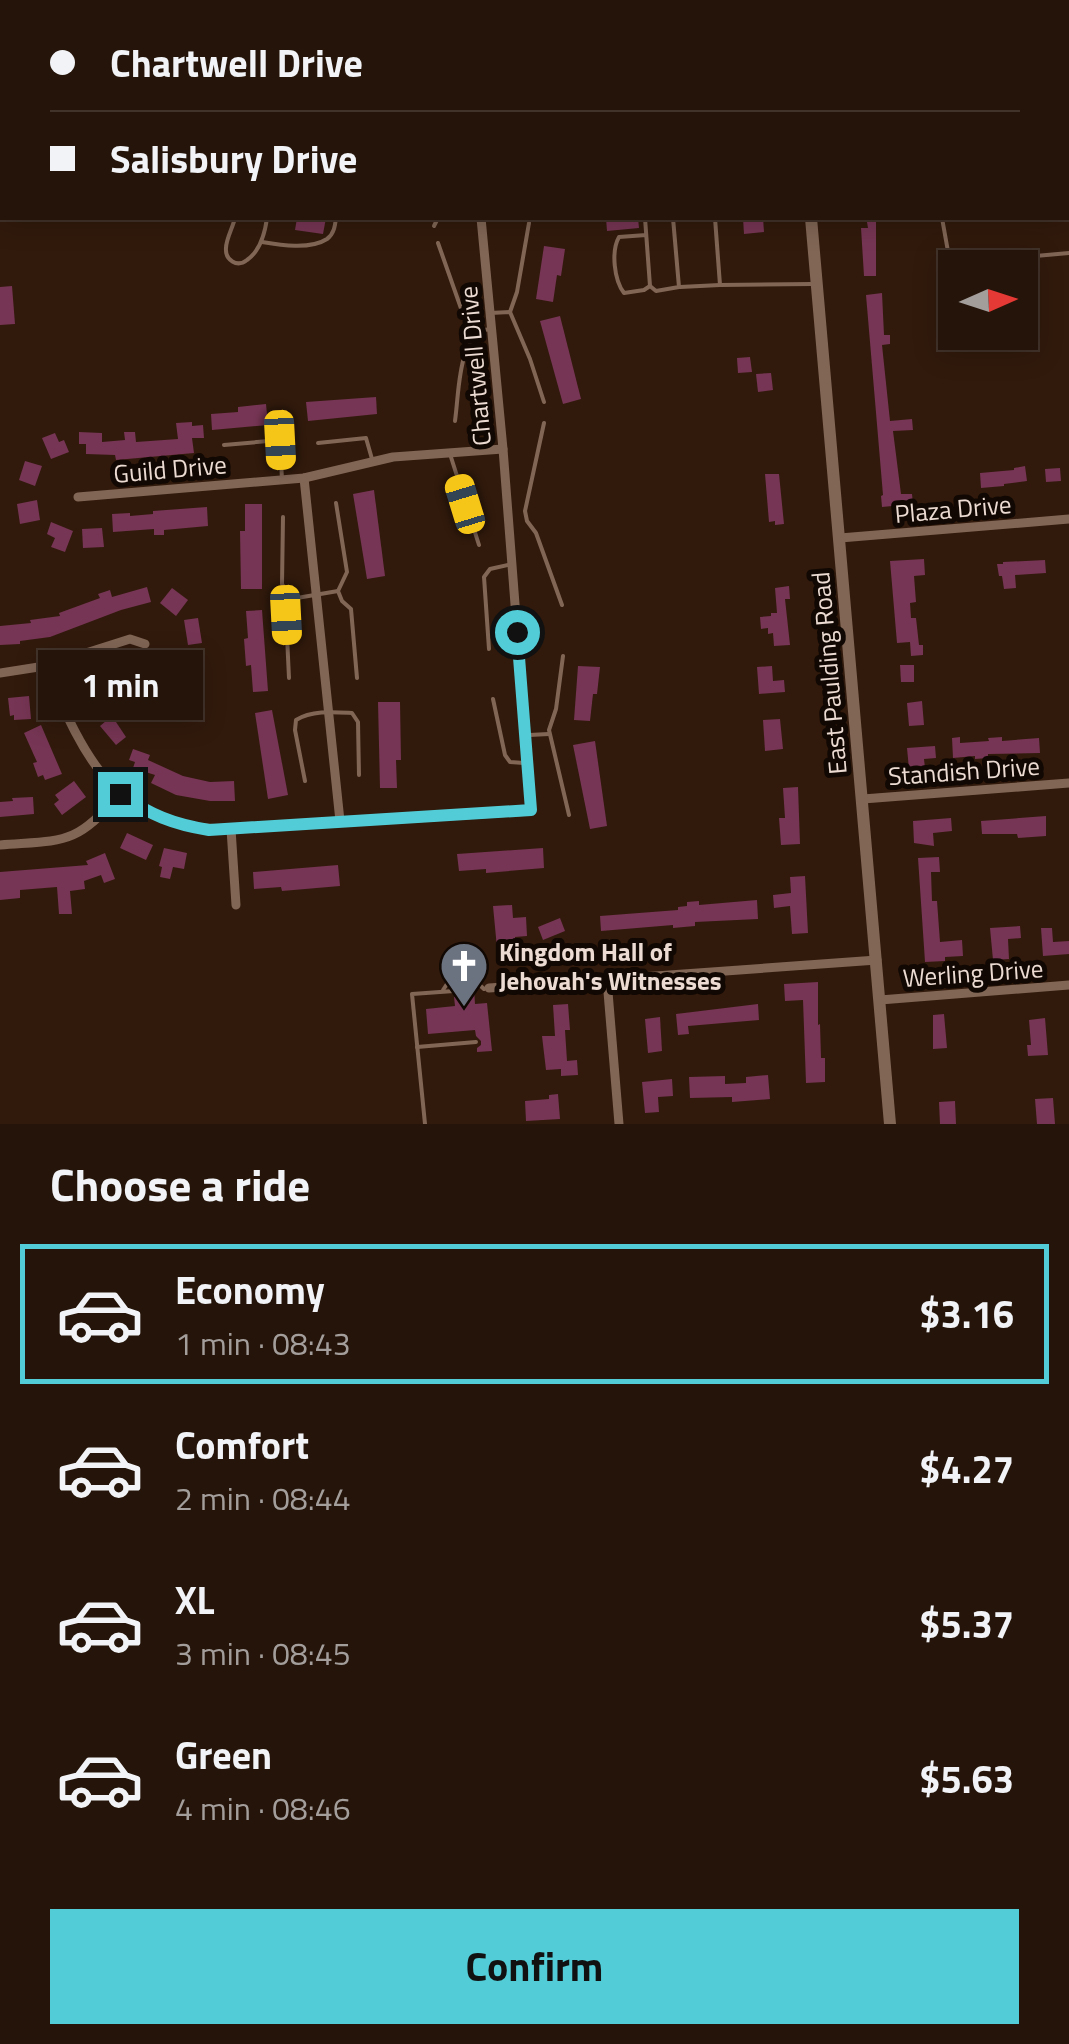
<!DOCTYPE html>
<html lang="en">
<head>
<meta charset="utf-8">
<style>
  :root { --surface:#251409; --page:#2d1d12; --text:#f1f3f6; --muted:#a39e9c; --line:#42332a; --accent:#52ccd6 }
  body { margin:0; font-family:"Titillium Web",sans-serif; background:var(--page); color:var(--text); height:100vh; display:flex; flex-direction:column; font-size:38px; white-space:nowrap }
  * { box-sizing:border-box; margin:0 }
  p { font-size:32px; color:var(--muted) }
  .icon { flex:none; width:55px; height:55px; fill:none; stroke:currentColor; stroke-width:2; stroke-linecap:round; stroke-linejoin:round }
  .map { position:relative; height:1124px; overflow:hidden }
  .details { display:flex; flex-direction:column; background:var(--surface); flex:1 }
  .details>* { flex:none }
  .banner { position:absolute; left:0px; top:0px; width:1070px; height:220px; box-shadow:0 5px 25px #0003,0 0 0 2px var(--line); display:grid; align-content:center; height:220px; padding:0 50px; background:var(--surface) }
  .needle { width:65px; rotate:87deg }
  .fabs { position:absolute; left:938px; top:250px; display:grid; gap:20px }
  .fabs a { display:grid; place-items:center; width:100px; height:100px; border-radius:0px; background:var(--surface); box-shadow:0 5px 25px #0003,0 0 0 2px var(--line); font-size:50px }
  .end { position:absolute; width:45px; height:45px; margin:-22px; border:12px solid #52ccd6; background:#111; box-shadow:0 0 0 5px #111 }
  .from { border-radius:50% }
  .bubble { position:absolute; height:70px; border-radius:0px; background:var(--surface); box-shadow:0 5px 25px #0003,0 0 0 2px var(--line); font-size:32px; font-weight:700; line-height:70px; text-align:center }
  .car { position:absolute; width:30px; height:60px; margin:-30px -15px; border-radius:12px; box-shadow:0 0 8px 2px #0007; background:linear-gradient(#f5c518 24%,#345 0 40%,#f5c518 0 76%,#345 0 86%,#f5c518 0) }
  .banner b { display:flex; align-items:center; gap:35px; height:95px; font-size:38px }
  .banner b+b { border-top:2px solid var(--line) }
  .banner i { width:25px; height:25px; background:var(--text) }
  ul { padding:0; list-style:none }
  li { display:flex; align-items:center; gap:30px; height:140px; margin:0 20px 15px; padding:0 30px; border:5px solid transparent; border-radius:0px }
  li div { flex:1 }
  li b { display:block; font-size:38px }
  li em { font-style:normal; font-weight:700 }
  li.current { border-color:var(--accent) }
  li>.icon { width:90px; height:90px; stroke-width:1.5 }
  h2 { padding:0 50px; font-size:45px; line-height:120px }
  .action { display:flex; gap:20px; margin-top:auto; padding:20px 50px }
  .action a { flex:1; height:115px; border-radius:0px; background:var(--accent); color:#111; font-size:40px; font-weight:700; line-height:115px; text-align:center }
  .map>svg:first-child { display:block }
  .building { fill:#763554 }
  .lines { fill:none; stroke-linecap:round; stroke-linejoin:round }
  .lane { stroke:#816655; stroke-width:4 }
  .street { stroke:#816655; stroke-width:9 }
  .secondary { stroke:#816655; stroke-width:12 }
  .primary { stroke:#b59140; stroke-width:14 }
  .route { stroke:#52ccd6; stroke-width:12 }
  .labels { text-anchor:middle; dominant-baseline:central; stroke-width:10; stroke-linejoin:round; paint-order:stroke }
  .street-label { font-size:25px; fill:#ebdbd2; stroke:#110803 }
  .poi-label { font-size:25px; font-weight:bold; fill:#ebdbd2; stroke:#110803; text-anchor:start }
</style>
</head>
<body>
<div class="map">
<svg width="1069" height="1124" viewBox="0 0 1069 1124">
  <rect width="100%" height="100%" fill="#311a0c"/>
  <g class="building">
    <polygon points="297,218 326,218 323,234 295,230"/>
    <polygon points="606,218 638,218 639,228 607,231"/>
    <polygon points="743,218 763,218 764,232 744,234"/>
    <polygon points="867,222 876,222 876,276 864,276 861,228 868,228"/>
    <polygon points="544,246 565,249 561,276 557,275 553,302 536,299"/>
    <polygon points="12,286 15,324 0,325 0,287"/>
    <polygon points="882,293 884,335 890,335 890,344 882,345 890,421 912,419 913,430 893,431 901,494 912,494 913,504 882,507 881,496 883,495 866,295"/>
    <polygon points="560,316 581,399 563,404 540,321"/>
    <polygon points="750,357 752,372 738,373 737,358"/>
    <polygon points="771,373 773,390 758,392 756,374"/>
    <polygon points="376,397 377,414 308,421 306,402"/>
    <polygon points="266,404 268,425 212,430 211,414 238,412 238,407"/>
    <polygon points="192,422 192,426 203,425 204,438 192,438 194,453 116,460 115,455 86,454 86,444 79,444 79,432 102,433 102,442 125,440 124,432 135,432 136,442 178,439 176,423"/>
    <polygon points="55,433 59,442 64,440 69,452 51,459 42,438"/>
    <polygon points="25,461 42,466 35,486 19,480"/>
    <polygon points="1025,466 1027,481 1004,484 1004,486 981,488 980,473 1014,470 1014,468"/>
    <polygon points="1060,468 1061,481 1046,482 1045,469"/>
    <polygon points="765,474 779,474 784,524 775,525 775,521 769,522"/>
    <polygon points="374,490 385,576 367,579 353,494"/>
    <polygon points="37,500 40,520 20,524 17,504"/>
    <polygon points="245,504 262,504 262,589 241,589 240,531 245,531"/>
    <polygon points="207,507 208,526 164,530 164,535 154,535 154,529 113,532 112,514 130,513 130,516 153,514 153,511"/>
    <polygon points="51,522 73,531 65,552 51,547 55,538 47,534"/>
    <polygon points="102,528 104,547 83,548 82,529"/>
    <polygon points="924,559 925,575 914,576 916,602 910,603 911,618 916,618 919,645 923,645 923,655 911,656 910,642 897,643 890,561"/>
    <polygon points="1045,560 1046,573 1015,575 1016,588 1004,589 1002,576 999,576 997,564 1003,564 1003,562"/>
    <polygon points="789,586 790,599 785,599 790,645 774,646 773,633 768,634 768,628 761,629 760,617 771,616 771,613 777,613 775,588"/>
    <polygon points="147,587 151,602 121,610 50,637 20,641 20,644 0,645 0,626 31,623 30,620 60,616 59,613 100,598 98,594 110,590 112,597"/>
    <polygon points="172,588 188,600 176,616 160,603"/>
    <polygon points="262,610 268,691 253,692 251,665 246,666 244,639 248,638 246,611"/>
    <polygon points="198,618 202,643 188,645 184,620"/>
    <polygon points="186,653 203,662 193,681 176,673"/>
    <polygon points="900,665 914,665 914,682 901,682"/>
    <polygon points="578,666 600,667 597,694 593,694 590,721 574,720"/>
    <polygon points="772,666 773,681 784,680 785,692 759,694 757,667"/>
    <polygon points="97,676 106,695 89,702 81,684"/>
    <polygon points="143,680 144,685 175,680 177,694 122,700 122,681"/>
    <polygon points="29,696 31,719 14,720 14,715 10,716 8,698"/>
    <polygon points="922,701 924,725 909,726 907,703"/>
    <polygon points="378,702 400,702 401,760 396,760 397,788 380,788"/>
    <polygon points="272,710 288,795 268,799 255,713"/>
    <polygon points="112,716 126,737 116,745 100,726"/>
    <polygon points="780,719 783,749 765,751 763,720"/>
    <polygon points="41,725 62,774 45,780 43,775 38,777 33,763 37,762 24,733"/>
    <polygon points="960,737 960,743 989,741 988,738 1002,737 1002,741 1039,738 1040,753 988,754 988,758 975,759 975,756 953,758 952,738"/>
    <polygon points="595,741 607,826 590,829 573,745"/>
    <polygon points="935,746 936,758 924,759 925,768 909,769 907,748"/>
    <polygon points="133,749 150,755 148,760 183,776 210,782 234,781 235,801 210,801 176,795 151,783 155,775 133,768 135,762 129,760"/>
    <polygon points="74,781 86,797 62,815 54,804 59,800 55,795"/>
    <polygon points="798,787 800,844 781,845 779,818 785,818 783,788"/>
    <polygon points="33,797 34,814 0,817 0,802 13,801 12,798"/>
    <polygon points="1046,816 1046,836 1018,838 1017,834 982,834 981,821"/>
    <polygon points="951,818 952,831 933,833 934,846 914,843 913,821"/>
    <polygon points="127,833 153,845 146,860 120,848"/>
    <polygon points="164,848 187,853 184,869 173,867 170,879 160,877 162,867 159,866"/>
    <polygon points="543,848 544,868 486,873 486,869 459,871 457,854"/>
    <polygon points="105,853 115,879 104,883 101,875 84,881 85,889 70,891 72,914 59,914 57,887 20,890 20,898 0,900 0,872 88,865 86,861"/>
    <polygon points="939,857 940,872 931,872 932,901 937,901 940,942 962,940 963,956 945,957 945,961 925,962 918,858"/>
    <polygon points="338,865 340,886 282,891 281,887 254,889 253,872"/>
    <polygon points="805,876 808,933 792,934 790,906 774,908 773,895 791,893 790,877"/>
    <polygon points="757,900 758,919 695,922 695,926 673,928 673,925 601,931 600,916 678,910 678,907 687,906 687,902 699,901 699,905"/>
    <polygon points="512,905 513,918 526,917 527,936 515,937 516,947 497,948 493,906"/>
    <polygon points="560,918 565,931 543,940 538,927"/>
    <polygon points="1020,926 1021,938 1008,939 1009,959 993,960 990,928"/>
    <polygon points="1041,928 1052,928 1053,942 1069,941 1069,954 1043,956"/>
    <polygon points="818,982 818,1025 820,1024 821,1058 825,1058 825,1082 806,1083 803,1000 785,1001 784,984"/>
    <polygon points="466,983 474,988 475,1004 487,1003 492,1051 477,1052 477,1048 481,1045 481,1041 476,1036 475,1030 428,1034 426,1009 455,1006 454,997 459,994 459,990 454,985"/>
    <polygon points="568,1004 570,1030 565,1030 567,1061 577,1060 578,1075 561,1076 561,1069 546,1070 542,1036 555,1036 553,1005"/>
    <polygon points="758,1004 759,1020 688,1026 689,1034 678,1035 676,1014"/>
    <polygon points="944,1014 947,1048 933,1049 933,1015"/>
    <polygon points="660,1017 662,1051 648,1053 645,1019"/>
    <polygon points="1045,1018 1048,1055 1028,1056 1027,1045 1031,1045 1029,1020"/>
    <polygon points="768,1075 770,1099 732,1102 732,1097 690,1098 689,1077 725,1076 725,1084 746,1083 746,1077"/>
    <polygon points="672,1079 673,1096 658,1097 659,1112 645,1113 642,1082"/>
    <polygon points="558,1094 560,1119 526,1121 525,1101 549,1099 549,1095"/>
    <polygon points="1053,1098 1055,1124 1037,1124 1035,1099"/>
    <polygon points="955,1101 956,1124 940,1124 939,1102"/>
  </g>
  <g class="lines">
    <g class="lane">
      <polyline points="642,0 642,2"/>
      <polyline points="707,0 707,2"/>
      <polyline points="866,0 866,2"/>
      <polyline points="918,0 918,2"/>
      <polyline points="996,0 996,2"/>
      <polyline points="1068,190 1069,190"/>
      <path d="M 235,218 C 233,227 226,239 226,248 C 225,260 237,268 247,260 C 260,251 265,233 267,218"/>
      <path d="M 645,218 L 650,286 L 644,290 L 624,293 C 614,280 611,251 619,237 L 646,235"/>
      <polyline points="715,218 720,285 812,284"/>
      <polyline points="942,218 949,257 959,263 1069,253"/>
      <polyline points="434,226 438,218"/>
      <path d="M 262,242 C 280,245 310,250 327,239 C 334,234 335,226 336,218"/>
      <polyline points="438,243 463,314 475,331 492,329"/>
      <polyline points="650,286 656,291 679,287 673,218"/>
      <polyline points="680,287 720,285"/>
      <polyline points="510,312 517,292 529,223"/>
      <polyline points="490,313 510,312 530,359 544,402"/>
      <path d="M 455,421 C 458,399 458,375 465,354 C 468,345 474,341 475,331"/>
      <polyline points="544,423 525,511 527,521 536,533 562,605"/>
      <polyline points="318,443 366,438 372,459"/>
      <polyline points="224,445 280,440 282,480"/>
      <polyline points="450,454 479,545"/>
      <polyline points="336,503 347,572 338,591 342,601 351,609 357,678"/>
      <polyline points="283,517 282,584 291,599"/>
      <polyline points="489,649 484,577 490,569 512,564"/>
      <polyline points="563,656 556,709 549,730 569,815"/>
      <polyline points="289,678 286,615 291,599 338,591"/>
      <polyline points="493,699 505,755 510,762 524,763"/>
      <polyline points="529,735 549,734"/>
      <path d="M 305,781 L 295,730 L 296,720 C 312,710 334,712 352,713 L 358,722 L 359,775"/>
      <path d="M 443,990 L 449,981 C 464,973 473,978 484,989"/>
      <polyline points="417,1047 476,1042"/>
      <polyline points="425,1124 412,994 454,991"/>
    </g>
    <g class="street">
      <polyline points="98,0 98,2"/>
      <polyline points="446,0 446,2"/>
      <polyline points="304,478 340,821"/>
      <polyline points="78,497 304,478 393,457 503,449"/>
      <polyline points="840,538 1069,519"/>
      <path d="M 45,666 C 85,759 115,830 231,829 L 531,811 L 503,449 L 481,218"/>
      <polyline points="0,673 45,666 130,639 145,644"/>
      <polyline points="863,799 1069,783"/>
      <polyline points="231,829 236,905"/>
      <path d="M 0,845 C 64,840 75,846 119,795"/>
      <polyline points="607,980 619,1124"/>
      <polyline points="489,988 877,960"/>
      <polyline points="880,1000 1069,985"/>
    </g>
    <g class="secondary">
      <polyline points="759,0 760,2"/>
      <polyline points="811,218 890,1124"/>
    </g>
    <g class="primary">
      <polyline points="748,0 748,2"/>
      <polyline points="1068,38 1069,37"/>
      <polyline points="0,132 2,131"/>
    </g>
  </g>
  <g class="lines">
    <path class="route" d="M 120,794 C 151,815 172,824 209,830 L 531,810 L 517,632"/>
  </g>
  <defs>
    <g id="church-pin" transform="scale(2.5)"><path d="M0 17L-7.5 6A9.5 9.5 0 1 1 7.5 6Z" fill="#6b7280" stroke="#110803"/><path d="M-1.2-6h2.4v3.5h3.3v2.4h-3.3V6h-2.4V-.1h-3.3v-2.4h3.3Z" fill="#fff"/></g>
  </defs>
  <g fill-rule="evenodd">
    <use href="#church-pin" x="464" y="966"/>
  </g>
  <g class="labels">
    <g class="street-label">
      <text transform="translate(475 366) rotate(-95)">Chartwell Drive</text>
      <text transform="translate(170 469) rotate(-5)">Guild Drive</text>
      <text transform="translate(953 509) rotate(-5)">Plaza Drive</text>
      <text transform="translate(829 673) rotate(-95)">East Paulding Road</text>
      <text transform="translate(964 771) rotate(-4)">Standish Drive</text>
      <text transform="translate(973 973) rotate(-4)">Werling Drive</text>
    </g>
    <g class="poi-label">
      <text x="499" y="952">Kingdom Hall of<tspan x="499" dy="29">Jehovah's Witnesses</tspan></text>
    </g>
  </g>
</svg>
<div class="fabs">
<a><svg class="needle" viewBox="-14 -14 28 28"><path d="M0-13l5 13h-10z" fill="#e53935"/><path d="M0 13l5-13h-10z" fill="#a39e9c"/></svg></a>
</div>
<i class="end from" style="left:517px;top:632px"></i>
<i class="end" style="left:120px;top:794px"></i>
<div class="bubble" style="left:38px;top:650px;width:165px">1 min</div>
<i class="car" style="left:280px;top:440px;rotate:177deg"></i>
<i class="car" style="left:465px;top:504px;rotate:343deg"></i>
<i class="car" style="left:286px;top:615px;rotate:177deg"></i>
<div class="banner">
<b><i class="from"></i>Chartwell Drive</b>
<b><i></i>Salisbury Drive</b>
</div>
</div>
<section class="details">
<h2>Choose a ride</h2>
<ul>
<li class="current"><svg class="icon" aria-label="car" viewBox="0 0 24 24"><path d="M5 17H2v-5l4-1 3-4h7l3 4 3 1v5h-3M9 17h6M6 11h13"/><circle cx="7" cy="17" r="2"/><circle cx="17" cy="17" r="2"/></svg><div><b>Economy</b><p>1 min · 08:43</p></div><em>$3.16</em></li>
<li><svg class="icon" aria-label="car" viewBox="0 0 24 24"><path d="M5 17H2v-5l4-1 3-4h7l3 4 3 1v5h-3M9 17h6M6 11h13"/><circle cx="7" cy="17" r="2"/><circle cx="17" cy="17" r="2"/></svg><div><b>Comfort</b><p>2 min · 08:44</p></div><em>$4.27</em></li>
<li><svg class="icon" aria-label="car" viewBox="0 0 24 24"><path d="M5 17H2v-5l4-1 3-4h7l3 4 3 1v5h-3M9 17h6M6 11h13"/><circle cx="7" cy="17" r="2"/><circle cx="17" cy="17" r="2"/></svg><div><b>XL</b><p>3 min · 08:45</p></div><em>$5.37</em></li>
<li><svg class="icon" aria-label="car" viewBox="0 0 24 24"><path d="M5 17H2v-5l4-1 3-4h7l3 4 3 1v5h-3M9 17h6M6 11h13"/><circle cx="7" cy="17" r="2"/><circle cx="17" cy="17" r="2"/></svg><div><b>Green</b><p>4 min · 08:46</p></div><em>$5.63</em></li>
</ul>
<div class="action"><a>Confirm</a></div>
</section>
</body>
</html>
